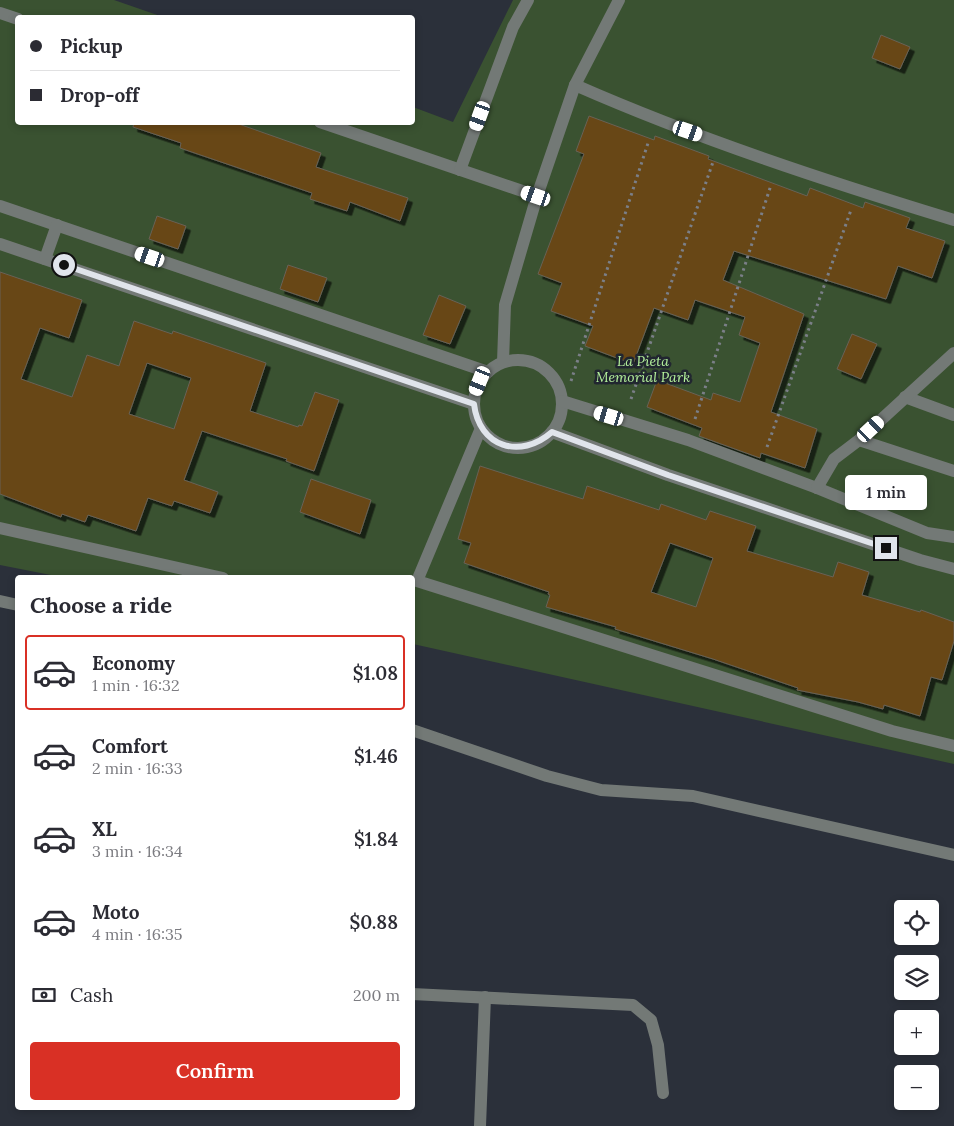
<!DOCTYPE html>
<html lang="en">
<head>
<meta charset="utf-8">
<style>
  :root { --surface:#fff; --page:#f2f2f3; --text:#2b2b33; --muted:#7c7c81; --line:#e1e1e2; --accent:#d93025 }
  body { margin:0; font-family:Lora,serif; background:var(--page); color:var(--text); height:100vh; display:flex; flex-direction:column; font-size:19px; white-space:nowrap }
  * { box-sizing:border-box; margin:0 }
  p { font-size:16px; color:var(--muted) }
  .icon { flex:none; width:28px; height:28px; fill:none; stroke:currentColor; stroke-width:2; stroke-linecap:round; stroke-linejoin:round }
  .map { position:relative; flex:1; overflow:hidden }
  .drawer { position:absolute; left:15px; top:575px; width:400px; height:535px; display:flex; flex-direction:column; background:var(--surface); border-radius:5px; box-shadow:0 2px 8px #0003 }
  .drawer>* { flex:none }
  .top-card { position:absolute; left:15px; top:15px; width:400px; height:110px; border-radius:5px; box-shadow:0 2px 8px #0003; display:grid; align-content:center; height:110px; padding:0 15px; background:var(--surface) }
  .tools { position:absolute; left:894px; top:900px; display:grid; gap:10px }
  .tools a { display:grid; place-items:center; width:45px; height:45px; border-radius:5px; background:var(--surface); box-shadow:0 2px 8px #0003; font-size:25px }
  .end { position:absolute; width:22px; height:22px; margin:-11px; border:6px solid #e0e4eb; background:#111; box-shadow:0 0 0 2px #111 }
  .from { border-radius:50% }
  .bubble { position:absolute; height:35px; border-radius:5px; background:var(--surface); box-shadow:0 2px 8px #0003; font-size:16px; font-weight:600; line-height:35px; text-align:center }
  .car { position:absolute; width:15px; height:30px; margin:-15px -8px; border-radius:6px; box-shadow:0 0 4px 1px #0007; background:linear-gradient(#fff 24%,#345 0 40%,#fff 0 76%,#345 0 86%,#fff 0) }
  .top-card b { display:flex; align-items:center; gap:18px; height:48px; font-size:19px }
  .top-card b+b { border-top:1px solid var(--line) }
  .top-card i { width:12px; height:12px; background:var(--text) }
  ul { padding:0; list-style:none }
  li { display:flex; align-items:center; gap:15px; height:75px; margin:0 10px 8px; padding:0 5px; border:2px solid transparent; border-radius:5px }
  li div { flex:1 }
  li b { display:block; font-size:19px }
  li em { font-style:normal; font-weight:600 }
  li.selected { border-color:var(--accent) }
  li>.icon { width:45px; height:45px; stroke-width:1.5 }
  h2 { padding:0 15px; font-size:22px; line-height:60px }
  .pay { display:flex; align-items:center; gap:12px; height:55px; padding:0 15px; font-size:19px }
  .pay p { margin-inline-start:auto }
  .button { display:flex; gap:10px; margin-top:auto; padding:10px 15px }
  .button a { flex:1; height:58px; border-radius:5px; background:var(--accent); color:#fff; font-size:20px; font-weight:600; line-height:58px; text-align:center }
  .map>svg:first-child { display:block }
  .green { fill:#3a5231 }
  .building { fill:#674712; stroke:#696156; fill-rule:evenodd; filter:url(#shadow) }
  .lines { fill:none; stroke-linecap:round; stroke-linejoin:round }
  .path { stroke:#7b7f88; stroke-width:3; stroke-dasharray:2.5 4; stroke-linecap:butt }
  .minor { stroke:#737976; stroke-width:12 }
  .route { stroke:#e0e4eb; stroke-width:6 }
  .labels { text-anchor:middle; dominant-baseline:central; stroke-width:5; stroke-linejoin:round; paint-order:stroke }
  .park-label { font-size:14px; font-style:italic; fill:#b4f19b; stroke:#212630 }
</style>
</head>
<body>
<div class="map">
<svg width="954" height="1126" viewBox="0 0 954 1126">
  <defs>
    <filter id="shadow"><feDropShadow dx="4.5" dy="4.5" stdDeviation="0" flood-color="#0009"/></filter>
  </defs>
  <rect width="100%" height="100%" fill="#2b303a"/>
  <polygon class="green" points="0,0 114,0 163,17 18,18 18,122 412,122 413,107 453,122 513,0 954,0 954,764 413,644 412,578 66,578 0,565"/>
  <g class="building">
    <polygon points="881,35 910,47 900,69 872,58"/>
    <polygon points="589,116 654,140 655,136 709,156 708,159 807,196 810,188 863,208 865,202 910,218 906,228 945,241 932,278 898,266 886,299 734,251 723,280 804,314 771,412 817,429 805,468 761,453 760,458 699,436 702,428 647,407 657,380 711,400 713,393 740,402 760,343 739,335 745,317 695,300 688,320 654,308 633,364 585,346 593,326 551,311 562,283 538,274 584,154 576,151"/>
    <polygon points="134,122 233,122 321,153 316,167 408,198 400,221 350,202 347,211 310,199 312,193 180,148 181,143 133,127"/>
    <polygon points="157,216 186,226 178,249 149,239"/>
    <polygon points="288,265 327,278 318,302 280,289"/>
    <path d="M 0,272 L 82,300 L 69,338 L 40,328 L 21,379 L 72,397 L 87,355 L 119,366 L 134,321 L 172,334 L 173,331 L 266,363 L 250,411 L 298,427 L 299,425 L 302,426 L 315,392 L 339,400 L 314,471 L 286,461 L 287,459 L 202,431 L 184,480 L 218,492 L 210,513 L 174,501 L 172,506 L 148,498 L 136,531 L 88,515 L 85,522 L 62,514 L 61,517 L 0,494 ZM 147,363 L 191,378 L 174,429 L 129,414 Z"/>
    <polygon points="439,295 466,306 450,344 423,335"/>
    <polygon points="852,334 877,344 861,379 837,369"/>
    <path d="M 480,466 L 583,499 L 587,486 L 659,510 L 661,504 L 706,520 L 710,511 L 756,526 L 747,551 L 833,577 L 838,562 L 869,572 L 862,595 L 920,612 L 921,610 L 954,622 L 954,641 L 942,680 L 931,677 L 920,716 L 884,705 L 883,709 L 858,702 L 797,690 L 798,688 L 713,659 L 615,629 L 616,627 L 546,607 L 550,595 L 548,594 L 549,592 L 464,563 L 471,543 L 458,539 ZM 670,543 L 713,558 L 696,607 L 651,592 Z"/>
    <polygon points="311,479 371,500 360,534 300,512"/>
  </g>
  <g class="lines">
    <g class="path">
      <polyline points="571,381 649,140"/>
      <polyline points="631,399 713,162"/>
      <polyline points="695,419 771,185"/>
      <polyline points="767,447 851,210"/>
    </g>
    <g class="minor">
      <polyline points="0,13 18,19"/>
      <path d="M 575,85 C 698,139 826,181 954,220"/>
      <polyline points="320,122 537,196"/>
      <polyline points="460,170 513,27 528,0"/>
      <polyline points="0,206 488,372"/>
      <polyline points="0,244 474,404"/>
      <polyline points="45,259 57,225"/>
      <circle cx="518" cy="404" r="44"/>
      <polyline points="503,362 505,305 537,196 575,85 619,0"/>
      <polyline points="905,397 954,415"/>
      <polyline points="562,401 688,440 817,488 927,533 954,537"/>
      <polyline points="481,428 417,581 892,731 954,746"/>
      <polyline points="552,432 668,475 920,560 954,569"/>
      <polyline points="859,440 954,471"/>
      <polyline points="817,488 834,459 859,440 954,353"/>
      <polyline points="0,528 223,578"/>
      <polyline points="0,601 18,605"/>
      <polyline points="412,730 547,776 601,790 693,796 954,855"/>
      <polyline points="412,994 633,1005 651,1020 658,1045 663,1093"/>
      <polyline points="480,1126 485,997"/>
    </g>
  </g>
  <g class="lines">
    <path class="route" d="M 64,265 L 474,404 C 479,447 520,460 552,432 L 668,475 L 886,548"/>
  </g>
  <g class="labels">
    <g class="park-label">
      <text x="643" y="361">La Pieta<tspan x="643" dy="16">Memorial Park</tspan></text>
    </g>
  </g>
</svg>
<div class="tools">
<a><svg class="icon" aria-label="locate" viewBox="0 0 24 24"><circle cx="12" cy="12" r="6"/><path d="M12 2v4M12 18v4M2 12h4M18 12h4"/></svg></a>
<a><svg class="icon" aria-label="layers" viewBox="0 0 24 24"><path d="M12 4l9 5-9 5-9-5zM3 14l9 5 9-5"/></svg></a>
<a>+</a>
<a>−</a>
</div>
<i class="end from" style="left:64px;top:265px"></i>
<i class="end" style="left:886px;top:548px"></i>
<div class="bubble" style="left:845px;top:475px;width:82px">1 min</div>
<i class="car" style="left:480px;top:116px;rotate:200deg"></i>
<i class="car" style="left:688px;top:131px;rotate:109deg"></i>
<i class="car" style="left:536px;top:196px;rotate:289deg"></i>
<i class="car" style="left:150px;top:257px;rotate:289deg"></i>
<i class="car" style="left:480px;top:381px;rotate:202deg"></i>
<i class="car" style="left:609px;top:416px;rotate:287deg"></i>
<i class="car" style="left:871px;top:429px;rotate:47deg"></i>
<div class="top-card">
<b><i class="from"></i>Pickup</b>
<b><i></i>Drop-off</b>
</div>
<section class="drawer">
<h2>Choose a ride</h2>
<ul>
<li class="selected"><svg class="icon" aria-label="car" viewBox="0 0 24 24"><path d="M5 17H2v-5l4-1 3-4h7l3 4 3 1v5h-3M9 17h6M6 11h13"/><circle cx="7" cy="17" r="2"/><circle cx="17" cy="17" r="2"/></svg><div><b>Economy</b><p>1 min · 16:32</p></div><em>$1.08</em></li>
<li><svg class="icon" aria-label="car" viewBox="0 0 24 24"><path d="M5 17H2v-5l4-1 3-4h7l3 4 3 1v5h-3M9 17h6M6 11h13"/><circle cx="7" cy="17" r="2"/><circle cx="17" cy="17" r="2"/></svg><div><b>Comfort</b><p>2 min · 16:33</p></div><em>$1.46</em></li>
<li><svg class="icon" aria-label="car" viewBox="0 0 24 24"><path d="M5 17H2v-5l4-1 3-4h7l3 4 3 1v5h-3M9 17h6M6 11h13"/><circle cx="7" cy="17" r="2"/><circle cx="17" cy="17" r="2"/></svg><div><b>XL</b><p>3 min · 16:34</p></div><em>$1.84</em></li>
<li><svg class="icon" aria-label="car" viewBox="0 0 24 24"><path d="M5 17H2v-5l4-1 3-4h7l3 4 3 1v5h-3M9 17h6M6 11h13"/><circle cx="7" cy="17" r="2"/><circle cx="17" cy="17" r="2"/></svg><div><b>Moto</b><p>4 min · 16:35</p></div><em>$0.88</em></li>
</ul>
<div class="pay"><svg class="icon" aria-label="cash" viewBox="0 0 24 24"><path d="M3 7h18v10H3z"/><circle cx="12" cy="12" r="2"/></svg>Cash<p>200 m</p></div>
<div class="button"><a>Confirm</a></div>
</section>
</div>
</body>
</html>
